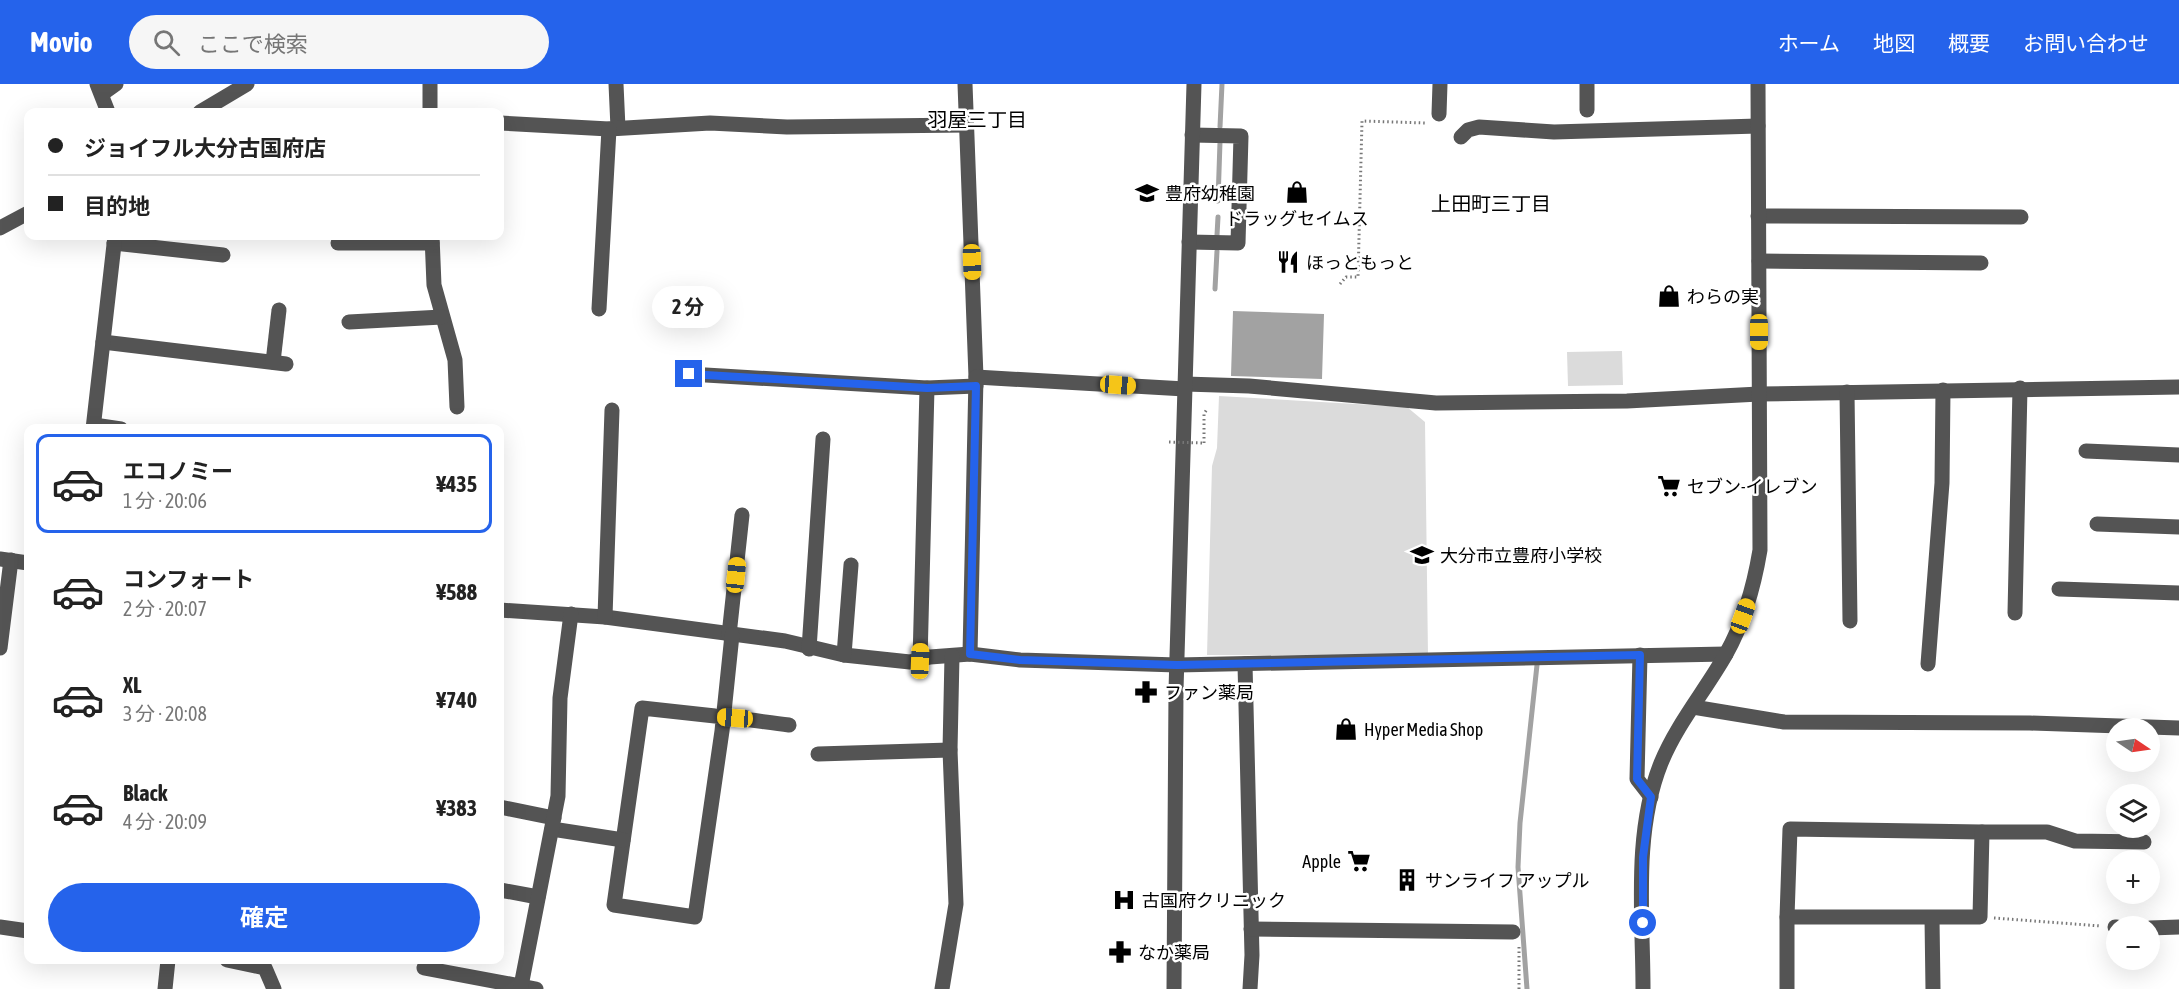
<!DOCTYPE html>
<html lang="ja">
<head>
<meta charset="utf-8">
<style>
  :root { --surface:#fff; --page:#f6f6f6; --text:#222; --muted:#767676; --line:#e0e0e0; --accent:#2563eb }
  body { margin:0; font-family:"Asap Condensed","Noto Sans JP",sans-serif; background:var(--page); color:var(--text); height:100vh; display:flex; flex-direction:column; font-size:22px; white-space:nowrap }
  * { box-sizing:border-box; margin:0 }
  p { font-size:20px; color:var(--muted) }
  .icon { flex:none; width:33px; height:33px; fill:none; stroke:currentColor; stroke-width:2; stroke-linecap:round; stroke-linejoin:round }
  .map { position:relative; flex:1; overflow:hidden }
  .details { position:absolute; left:24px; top:340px; width:480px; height:540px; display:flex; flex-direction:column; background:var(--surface); border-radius:12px; box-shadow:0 6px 24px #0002 }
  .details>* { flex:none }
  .guide { position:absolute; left:24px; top:24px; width:480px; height:132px; border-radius:12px; box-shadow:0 6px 24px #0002; display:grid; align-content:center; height:132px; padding:0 24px; background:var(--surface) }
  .needle { width:39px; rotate:103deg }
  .tools { position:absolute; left:2106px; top:634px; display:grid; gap:12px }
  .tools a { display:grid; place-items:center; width:54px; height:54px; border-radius:50%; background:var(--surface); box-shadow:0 6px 24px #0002; font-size:30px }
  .end { position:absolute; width:27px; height:27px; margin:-14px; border:8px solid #2563eb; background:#fff; box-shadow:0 0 0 3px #fff }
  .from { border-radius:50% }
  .bubble { position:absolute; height:42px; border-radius:21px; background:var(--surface); box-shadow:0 6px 24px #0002; font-size:20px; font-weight:700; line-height:42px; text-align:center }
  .car { position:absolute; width:18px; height:36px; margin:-18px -9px; border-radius:8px; box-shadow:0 0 4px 2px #0007; background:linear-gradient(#f5c518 24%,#345 0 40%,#f5c518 0 76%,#345 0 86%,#f5c518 0) }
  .guide b { display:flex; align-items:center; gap:21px; height:57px; font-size:22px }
  .guide b+b { border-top:2px solid var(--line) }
  .guide i { width:15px; height:15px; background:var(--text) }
  ul { padding:10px 0 0; list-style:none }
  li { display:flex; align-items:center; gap:18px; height:99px; margin:0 12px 9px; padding:0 12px; border:3px solid transparent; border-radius:12px }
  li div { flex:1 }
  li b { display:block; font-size:22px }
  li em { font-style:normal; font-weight:700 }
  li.on { border-color:var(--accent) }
  li>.icon { width:54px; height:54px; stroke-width:1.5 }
  .action { display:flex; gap:12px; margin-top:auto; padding:12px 24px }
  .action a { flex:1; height:69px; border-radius:36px; background:var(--accent); color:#fff; font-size:24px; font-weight:700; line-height:69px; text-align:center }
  header { display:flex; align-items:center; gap:36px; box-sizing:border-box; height:84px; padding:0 30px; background:var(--accent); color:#fff }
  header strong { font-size:28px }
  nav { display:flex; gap:33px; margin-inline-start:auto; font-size:21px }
  .search { width:420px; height:54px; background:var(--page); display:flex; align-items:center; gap:15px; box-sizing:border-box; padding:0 21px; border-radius:33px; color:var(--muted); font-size:22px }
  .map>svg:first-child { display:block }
  .green { fill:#dbdbdb }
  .water { fill:#a2a2a2 }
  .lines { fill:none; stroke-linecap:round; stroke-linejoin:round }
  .stream { stroke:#a2a2a2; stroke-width:5 }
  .path { stroke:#767676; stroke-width:3; stroke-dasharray:1.5 3; stroke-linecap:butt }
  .minor { stroke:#545454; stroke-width:15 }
  .path-bridge { stroke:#767676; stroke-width:3; stroke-dasharray:1.5 3; stroke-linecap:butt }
  .route { stroke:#2563eb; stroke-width:8 }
  .labels { text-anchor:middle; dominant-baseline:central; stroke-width:5; stroke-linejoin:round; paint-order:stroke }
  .poi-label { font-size:18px; fill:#000; stroke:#fff; text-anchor:start }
  .neighbourhood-label { font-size:20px; fill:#000; stroke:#fff }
</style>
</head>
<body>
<header>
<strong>Movio</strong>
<div class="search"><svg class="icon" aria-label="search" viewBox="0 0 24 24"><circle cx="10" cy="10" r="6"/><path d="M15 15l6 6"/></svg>ここで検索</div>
<nav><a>ホーム</a><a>地図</a><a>概要</a><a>お問い合わせ</a></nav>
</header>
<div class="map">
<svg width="2179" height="905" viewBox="0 0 2179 905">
  <rect width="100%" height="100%" fill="#fff"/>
  <g class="green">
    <polygon points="1622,267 1623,301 1568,302 1567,268"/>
    <polygon points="1219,312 1407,323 1425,338 1428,572 1207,571 1212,382 1217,364"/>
  </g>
  <polygon class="water" points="1233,227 1324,230 1322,295 1231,292"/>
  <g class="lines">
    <g class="stream">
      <polyline points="1220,43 1222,0"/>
      <polyline points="1218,117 1220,58"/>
      <polyline points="1217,151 1218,133"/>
      <polyline points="1215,205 1217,167"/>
      <polyline points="1527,905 1518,783 1520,739 1537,581"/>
    </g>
    <g class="path">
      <polyline points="1340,200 1346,193 1358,193 1362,37 1426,39"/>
      <polyline points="1204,359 1204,330 1207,325"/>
      <polyline points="1994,834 2101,842"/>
      <polyline points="1519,905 1519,862"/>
    </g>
    <g class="minor">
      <polyline points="97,0 108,28"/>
      <polyline points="430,0 430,28"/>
      <polyline points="616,0 618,44"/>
      <polyline points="965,0 976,293 970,570"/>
      <polyline points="1587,0 1587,26"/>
      <polyline points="102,10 116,0"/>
      <polyline points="200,28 247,0"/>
      <polyline points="1439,30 1440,0"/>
      <polyline points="500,39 609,45 710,39 787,43 967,41"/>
      <polyline points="1461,53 1468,46 1479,43 1554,48 1758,42"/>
      <polyline points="1758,132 2021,133"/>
      <polyline points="0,144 28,129"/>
      <polyline points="432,152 434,201 455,276 457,323"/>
      <polyline points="1189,158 1238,159 1241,52 1192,51"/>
      <polyline points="114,159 223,171"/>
      <polyline points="338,159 432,159"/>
      <polyline points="1759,177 1981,179"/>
      <polyline points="599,225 609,45"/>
      <polyline points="349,238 442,233"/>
      <polyline points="103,258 286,280"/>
      <polyline points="273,278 279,226"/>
      <polyline points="689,290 927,304 976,302"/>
      <polyline points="976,293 1185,305"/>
      <polyline points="1185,300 1249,302 1436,319 1627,317 1759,310 2179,303"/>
      <polyline points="1847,308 1850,537"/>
      <polyline points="94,341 121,345"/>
      <polyline points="93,345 115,152"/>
      <polyline points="2086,367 2179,371"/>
      <polyline points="2097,440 2179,443"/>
      <polyline points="0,475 28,479"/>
      <polyline points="2059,505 2179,509"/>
      <polyline points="500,526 605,533 785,557 844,571 910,578 930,573 970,570 1020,576 1177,581 1726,570"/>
      <polyline points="2015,529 2020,304"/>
      <polyline points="605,533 612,326"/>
      <polyline points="729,551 742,431"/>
      <path d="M 732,551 L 722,647 L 695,833 L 614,821 L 642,624 L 715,632 C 739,634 764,638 789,641"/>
      <polyline points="0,564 11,476"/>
      <polyline points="809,565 823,355"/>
      <polyline points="844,571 851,481"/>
      <polyline points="1640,571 1637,695 1651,713"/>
      <polyline points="920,577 927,304"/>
      <polyline points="1245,580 1252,871 1250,905"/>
      <polyline points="1928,580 1942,399 1943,306"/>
      <polyline points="1693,623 1784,638 2030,639 2179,644"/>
      <polyline points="818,670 950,666"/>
      <polyline points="500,723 554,734"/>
      <polyline points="552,745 623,756"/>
      <polyline points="500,806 538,813"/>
      <polyline points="1787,833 1790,745 1982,748"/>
      <polyline points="1932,834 1933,905"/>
      <polyline points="0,843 28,847"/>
      <polyline points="2115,843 2117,843"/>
      <polyline points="2150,844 2179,843"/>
      <polyline points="1251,845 1513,848"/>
      <polyline points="227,876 265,884 274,905"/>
      <polyline points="424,884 536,905"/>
      <polyline points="521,902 558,712 560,614 571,530"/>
      <polyline points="165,905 168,876"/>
      <polyline points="942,905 956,820 950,666 952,572"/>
      <polyline points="1174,905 1176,606 1194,0"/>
      <path d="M 1643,905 C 1643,832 1633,749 1661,679 C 1677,640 1705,607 1726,570 C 1744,538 1754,502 1760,466 L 1758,0"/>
      <polyline points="1787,905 1787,833 1980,833 1982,748 2047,748 2075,757 2144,758"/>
    </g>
    <polyline class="path-bridge" points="1169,358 1204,359"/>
  </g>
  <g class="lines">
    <polyline class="route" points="689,290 927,304 976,302 970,570 1020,576 1177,581 1640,571 1637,695 1651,713 1643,773 1643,839"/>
  </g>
  <defs>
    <g id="shop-bare" transform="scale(1.8)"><path d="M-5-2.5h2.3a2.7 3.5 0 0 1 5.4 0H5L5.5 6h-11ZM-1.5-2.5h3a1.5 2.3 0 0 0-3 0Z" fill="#000" stroke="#fff" stroke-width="2.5" paint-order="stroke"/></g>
    <g id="school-bare" transform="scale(1.8)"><path d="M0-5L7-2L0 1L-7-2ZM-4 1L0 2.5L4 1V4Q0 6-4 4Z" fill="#000" stroke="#fff" stroke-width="2.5" paint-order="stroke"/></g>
    <g id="restaurant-bare" transform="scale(1.8)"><path d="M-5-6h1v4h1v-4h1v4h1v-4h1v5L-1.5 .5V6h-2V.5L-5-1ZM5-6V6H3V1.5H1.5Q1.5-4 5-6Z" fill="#000" stroke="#fff" stroke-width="2.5" paint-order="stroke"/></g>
    <g id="supermarket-bare" transform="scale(1.8)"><path d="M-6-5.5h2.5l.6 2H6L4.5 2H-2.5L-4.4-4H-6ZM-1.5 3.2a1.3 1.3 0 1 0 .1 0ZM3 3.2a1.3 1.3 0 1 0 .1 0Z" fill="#000" stroke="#fff" stroke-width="2.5" paint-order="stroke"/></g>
    <g id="pharmacy-bare" transform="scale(1.8)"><path d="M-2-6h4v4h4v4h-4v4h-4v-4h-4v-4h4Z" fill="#000" stroke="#fff" stroke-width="2.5" paint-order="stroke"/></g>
    <g id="building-bare" transform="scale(1.8)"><path d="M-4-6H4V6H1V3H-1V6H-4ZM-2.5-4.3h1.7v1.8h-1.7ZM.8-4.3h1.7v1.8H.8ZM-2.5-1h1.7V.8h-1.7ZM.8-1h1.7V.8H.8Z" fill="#000" stroke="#fff" stroke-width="2.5" paint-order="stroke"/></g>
    <g id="hospital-bare" transform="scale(1.8)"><path d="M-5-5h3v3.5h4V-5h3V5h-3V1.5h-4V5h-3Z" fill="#000" stroke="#fff" stroke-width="2.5" paint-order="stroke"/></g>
  </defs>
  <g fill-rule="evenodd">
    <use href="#shop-bare" x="1297" y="108"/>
    <use href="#school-bare" x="1147" y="109"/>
    <use href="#restaurant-bare" x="1288" y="178"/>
    <use href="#shop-bare" x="1669" y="212"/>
    <use href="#supermarket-bare" x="1669" y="402"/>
    <use href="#school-bare" x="1422" y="471"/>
    <use href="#pharmacy-bare" x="1146" y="608"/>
    <use href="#shop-bare" x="1346" y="645"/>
    <use href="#supermarket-bare" x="1359" y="777"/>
    <use href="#building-bare" x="1407" y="796"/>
    <use href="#hospital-bare" x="1124" y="816"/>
    <use href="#pharmacy-bare" x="1120" y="868"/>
  </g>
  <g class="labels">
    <g class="poi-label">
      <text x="1165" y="109">豊府幼稚園</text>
      <text x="1297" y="134" text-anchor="middle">ドラッグセイムス</text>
      <text x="1306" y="178">ほっともっと</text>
      <text x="1687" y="212">わらの実</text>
      <text x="1687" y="402">セブン-イレブン</text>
      <text x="1440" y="471">大分市立豊府小学校</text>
      <text x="1164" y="608">ファン薬局</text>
      <text x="1364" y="645">Hyper Media Shop</text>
      <text x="1341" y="777" text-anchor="end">Apple</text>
      <text x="1425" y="796">サンライフ アップル</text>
      <text x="1142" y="816">古国府クリニック</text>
      <text x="1138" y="868">なか薬局</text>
    </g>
    <g class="neighbourhood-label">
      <text x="977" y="35">羽屋三丁目</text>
      <text x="1491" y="119">上田町三丁目</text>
    </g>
  </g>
</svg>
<div class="tools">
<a><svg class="needle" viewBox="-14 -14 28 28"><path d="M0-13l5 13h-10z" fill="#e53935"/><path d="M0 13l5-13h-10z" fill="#767676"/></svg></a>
<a><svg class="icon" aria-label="layers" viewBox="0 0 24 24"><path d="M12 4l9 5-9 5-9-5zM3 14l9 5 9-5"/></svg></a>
<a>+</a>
<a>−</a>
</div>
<i class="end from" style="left:1643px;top:839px"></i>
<i class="end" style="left:689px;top:290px"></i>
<div class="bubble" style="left:652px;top:202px;width:72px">2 分</div>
<i class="car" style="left:972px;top:178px;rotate:178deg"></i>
<i class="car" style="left:1759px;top:248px;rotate:180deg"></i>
<i class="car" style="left:1118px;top:301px;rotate:94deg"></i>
<i class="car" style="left:736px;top:491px;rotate:6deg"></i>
<i class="car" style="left:1743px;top:532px;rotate:20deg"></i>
<i class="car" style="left:920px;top:577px;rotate:2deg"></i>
<i class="car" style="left:735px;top:634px;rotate:274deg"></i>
<div class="guide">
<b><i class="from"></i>ジョイフル大分古国府店</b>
<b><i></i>目的地</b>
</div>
<section class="details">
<ul>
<li class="on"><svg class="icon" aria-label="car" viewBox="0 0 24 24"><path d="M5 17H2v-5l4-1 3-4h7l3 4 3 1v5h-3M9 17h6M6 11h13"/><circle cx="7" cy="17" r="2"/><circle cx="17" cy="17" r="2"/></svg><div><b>エコノミー</b><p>1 分 · 20:06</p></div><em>¥435</em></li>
<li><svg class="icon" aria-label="car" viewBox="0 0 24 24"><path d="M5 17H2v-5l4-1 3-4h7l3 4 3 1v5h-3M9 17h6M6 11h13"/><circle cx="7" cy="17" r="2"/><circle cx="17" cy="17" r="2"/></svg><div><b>コンフォート</b><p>2 分 · 20:07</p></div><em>¥588</em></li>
<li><svg class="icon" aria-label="car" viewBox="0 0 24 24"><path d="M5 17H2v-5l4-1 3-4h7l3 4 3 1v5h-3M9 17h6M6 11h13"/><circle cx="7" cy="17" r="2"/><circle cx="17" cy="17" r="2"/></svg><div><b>XL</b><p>3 分 · 20:08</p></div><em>¥740</em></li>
<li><svg class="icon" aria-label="car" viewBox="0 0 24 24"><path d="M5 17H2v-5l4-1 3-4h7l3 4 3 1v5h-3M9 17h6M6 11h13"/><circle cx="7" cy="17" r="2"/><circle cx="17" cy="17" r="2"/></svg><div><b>Black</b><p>4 分 · 20:09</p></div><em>¥383</em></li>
</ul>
<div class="action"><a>確定</a></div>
</section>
</div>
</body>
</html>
